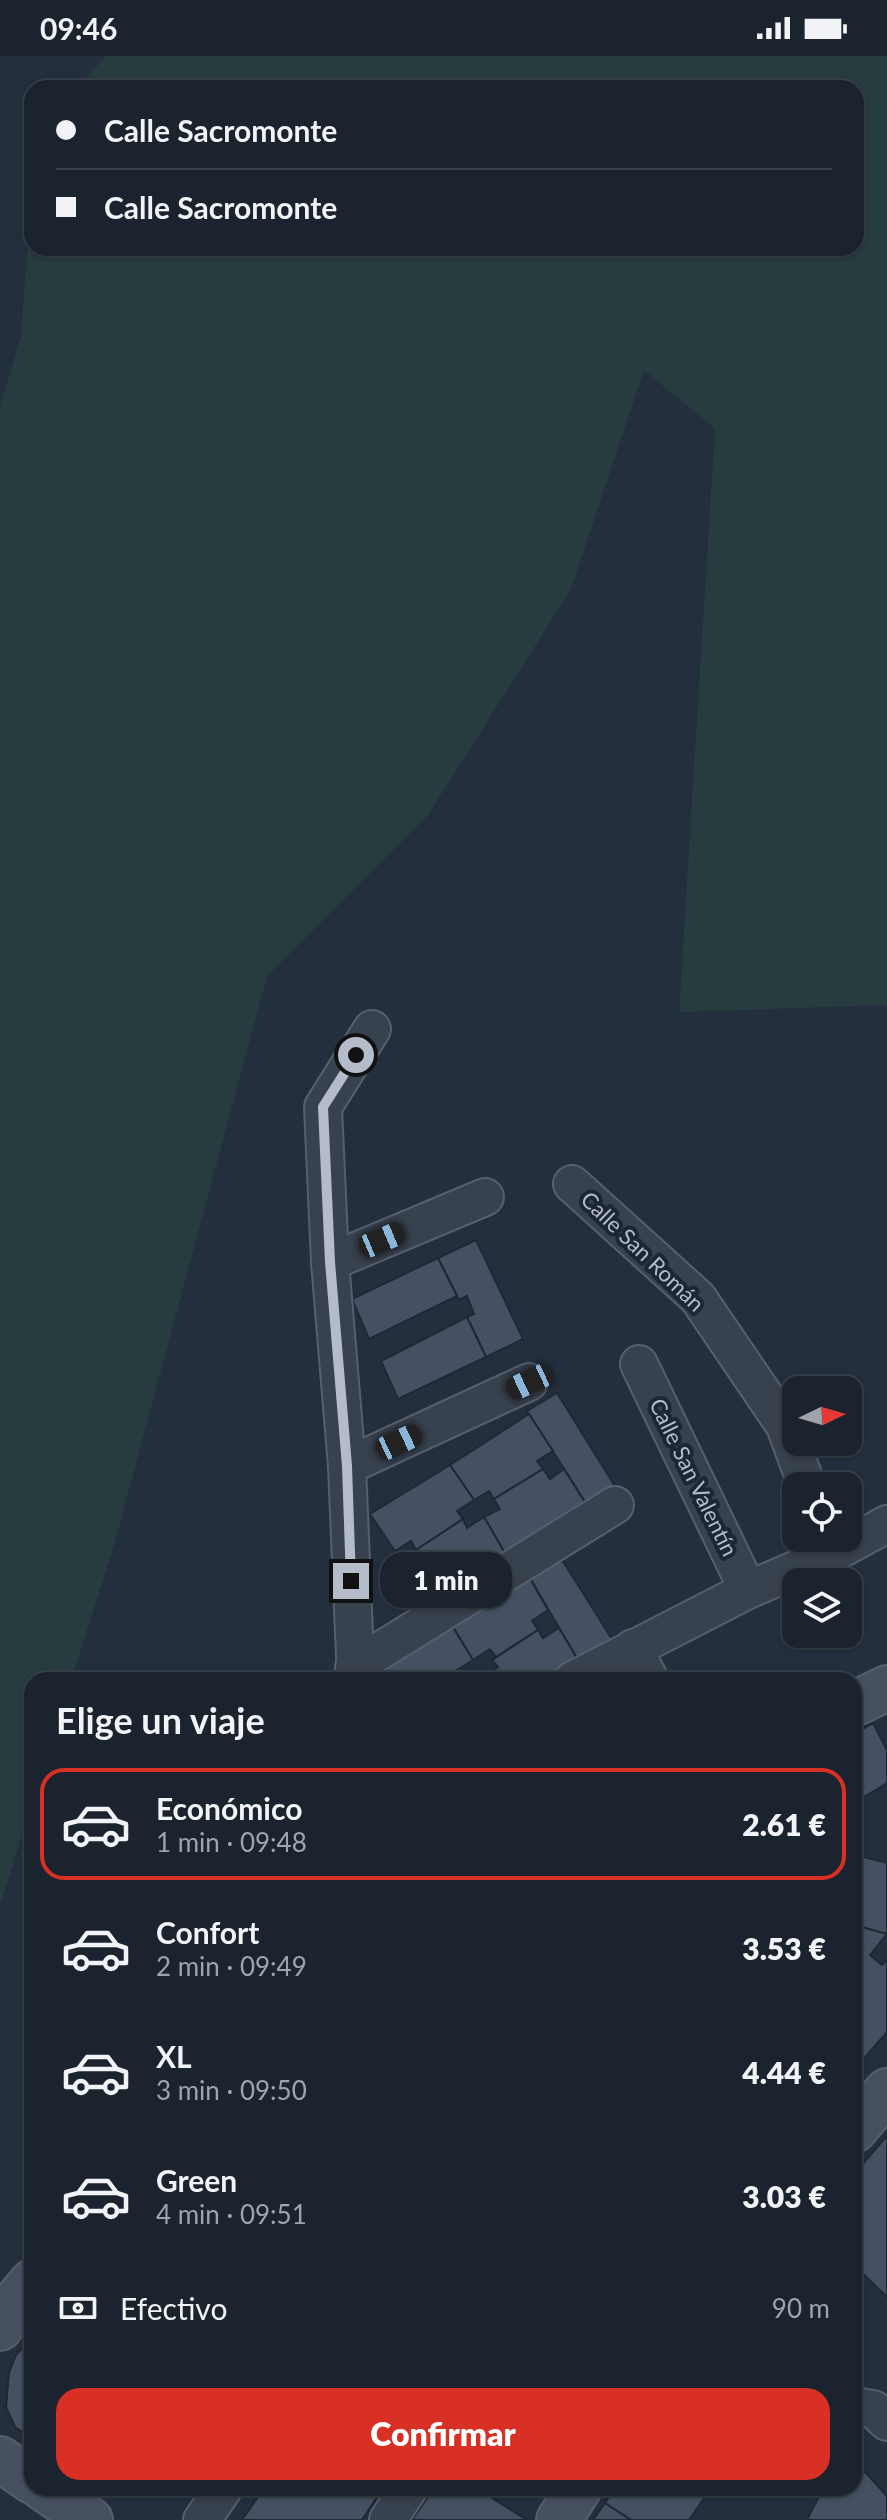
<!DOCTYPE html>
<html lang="es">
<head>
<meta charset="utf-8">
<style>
  :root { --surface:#1b232e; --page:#282f3a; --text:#f1f3f6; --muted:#a0a4aa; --line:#39404a; --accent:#d93025 }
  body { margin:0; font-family:Lato,sans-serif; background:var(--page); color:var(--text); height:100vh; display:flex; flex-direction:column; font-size:30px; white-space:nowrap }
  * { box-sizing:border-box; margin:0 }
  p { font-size:26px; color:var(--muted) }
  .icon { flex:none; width:44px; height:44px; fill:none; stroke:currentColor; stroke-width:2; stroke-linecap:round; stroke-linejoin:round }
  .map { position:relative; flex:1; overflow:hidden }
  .details { position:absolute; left:24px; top:1616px; width:838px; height:824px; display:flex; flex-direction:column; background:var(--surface); border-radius:24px; box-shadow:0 2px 6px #0004,0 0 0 2px var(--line) }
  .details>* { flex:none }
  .guide { position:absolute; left:24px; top:24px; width:840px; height:176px; border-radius:24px; box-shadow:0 2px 6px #0004,0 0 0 2px var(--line); display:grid; align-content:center; height:176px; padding:0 32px; background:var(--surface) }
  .needle { width:52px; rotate:85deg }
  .controls { position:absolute; left:782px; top:1320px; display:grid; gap:16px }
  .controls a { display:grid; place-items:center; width:80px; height:80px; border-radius:16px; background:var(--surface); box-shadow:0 2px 6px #0004,0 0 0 2px var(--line); font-size:40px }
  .end { position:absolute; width:36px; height:36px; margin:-18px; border:10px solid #b4bcc9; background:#111; box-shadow:0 0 0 4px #111 }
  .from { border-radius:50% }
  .bubble { position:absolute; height:56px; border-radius:24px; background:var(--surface); box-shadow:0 2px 6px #0004,0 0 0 2px var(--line); font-size:26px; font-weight:800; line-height:56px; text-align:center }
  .car { position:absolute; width:24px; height:48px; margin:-24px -12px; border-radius:10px; box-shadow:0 0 6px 2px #0007; background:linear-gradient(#222 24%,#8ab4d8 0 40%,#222 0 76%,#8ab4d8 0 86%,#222 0) }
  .guide b { display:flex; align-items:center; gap:28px; height:76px; font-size:30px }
  .guide b+b { border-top:2px solid var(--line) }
  .guide i { width:20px; height:20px; background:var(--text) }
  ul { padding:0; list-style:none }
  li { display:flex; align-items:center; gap:24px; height:112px; margin:0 16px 12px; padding:0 16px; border:4px solid transparent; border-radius:24px }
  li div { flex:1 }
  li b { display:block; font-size:30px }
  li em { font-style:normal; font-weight:800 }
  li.current { border-color:var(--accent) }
  li>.icon { width:72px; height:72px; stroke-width:1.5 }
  h2 { padding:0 32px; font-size:36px; line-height:96px }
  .pay { display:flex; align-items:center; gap:20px; height:88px; padding:0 32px; font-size:30px }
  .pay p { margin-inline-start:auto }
  .action { display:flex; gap:16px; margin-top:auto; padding:16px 32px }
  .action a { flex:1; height:92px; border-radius:24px; background:var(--accent); color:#fff; font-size:32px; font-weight:800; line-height:92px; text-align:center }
  .status { display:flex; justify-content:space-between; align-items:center; height:56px; padding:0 40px; background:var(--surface); direction:ltr }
  .status svg { height:22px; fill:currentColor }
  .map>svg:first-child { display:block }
  .green { fill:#263c3f }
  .building { fill:#455162; stroke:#1f2835; stroke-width:2 }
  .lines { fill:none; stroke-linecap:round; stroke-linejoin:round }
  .street-casing { stroke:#565f6c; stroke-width:40 }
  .secondary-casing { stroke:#565f6c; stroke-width:48 }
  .street { stroke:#38414e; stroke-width:36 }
  .secondary { stroke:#465061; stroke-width:44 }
  .route { stroke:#b4bcc9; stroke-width:10 }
  .labels { text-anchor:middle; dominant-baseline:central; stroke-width:8; stroke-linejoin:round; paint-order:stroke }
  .street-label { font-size:22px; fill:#b4bcc9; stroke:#1d2633 }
</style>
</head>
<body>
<div class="status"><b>09:46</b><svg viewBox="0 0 49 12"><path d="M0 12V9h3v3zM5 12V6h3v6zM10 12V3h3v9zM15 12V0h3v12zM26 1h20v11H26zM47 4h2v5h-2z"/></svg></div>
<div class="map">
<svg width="887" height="2464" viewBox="0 0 887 2464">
  <rect width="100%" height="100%" fill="#242f3e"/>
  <polygon class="green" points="106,0 887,0 887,949 679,956 715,373 644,314 571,533 428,759 267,920 115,1486 71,1624 32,1624 32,1748 0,1849 0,349 21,280 32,126 32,192 856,192 856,32 77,32"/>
  <g class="building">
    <polygon points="476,1184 523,1283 486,1301 467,1261 474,1258 467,1240 459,1244 438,1202"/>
    <polygon points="438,1202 457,1240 369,1283 352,1243"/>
    <polygon points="467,1261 486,1301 398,1343 381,1305"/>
    <polygon points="557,1337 618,1435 589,1452 527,1355"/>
    <polygon points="529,1358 553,1395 537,1405 543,1413 494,1443 489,1435 474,1444 450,1409"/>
    <polygon points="450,1409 474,1444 457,1455 463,1463 416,1494 411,1485 395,1495 370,1458"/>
    <polygon points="543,1413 550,1423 564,1413 586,1448 506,1499 484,1461 500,1453 494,1443"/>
    <polygon points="484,1461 506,1499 427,1546 405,1513 422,1502 416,1494 463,1463 467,1472"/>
    <polygon points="559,1499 615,1588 581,1609 528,1519"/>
    <polygon points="528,1519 548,1554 532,1565 538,1574 496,1601 490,1593 473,1604 451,1568"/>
    <polygon points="451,1568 473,1604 457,1614 463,1623 374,1624 370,1618"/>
    <polygon points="559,1572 581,1609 556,1624 485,1624 483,1621 498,1611 492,1604 538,1574 543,1582"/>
    <polygon points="873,1667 887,1694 887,1727 854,1747 854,1678"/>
    <polygon points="856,1799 887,1807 887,1878 854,1869"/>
    <polygon points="854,1869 887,1878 870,1899 882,1909 887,1904 887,1976 854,2014"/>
    <polygon points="887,2080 887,2241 854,2209 854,2118"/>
    <polygon points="32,2281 32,2383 15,2371 6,2351 9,2317 16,2299"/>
    <polygon points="854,2404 887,2440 887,2464 807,2464 823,2432 854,2432"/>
    <polygon points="264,2432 383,2432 362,2464 242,2464"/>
    <polygon points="434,2432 476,2432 527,2464 412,2464"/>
    <polygon points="615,2432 711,2432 689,2464 631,2464 605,2447"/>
    <polygon points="605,2447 631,2464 593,2464"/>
  </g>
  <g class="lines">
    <g class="street-casing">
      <g id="street">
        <polyline points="572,1128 698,1242 785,1370 807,1430"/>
        <polyline points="330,1206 485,1141"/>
        <polyline points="639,1308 748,1534"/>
        <polyline points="347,1410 529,1326"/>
        <polyline points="633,1592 650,1624"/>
        <polyline points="354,1611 615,1449"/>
        <polyline points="356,1624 347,1410 330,1206 323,1051 372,973"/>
        <polyline points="573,1624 748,1534 832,1498 887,1468"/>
        <polyline points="854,2350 873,2353 887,2366"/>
        <polyline points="202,2464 224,2432"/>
        <polyline points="388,2464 409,2432"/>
      </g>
    </g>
    <g class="secondary-casing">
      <g id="secondary">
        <polyline points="854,1648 887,1632"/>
        <polyline points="854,2074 887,2035"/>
        <polyline points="0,2272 7,2256 32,2226"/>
        <polyline points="0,2403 32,2425"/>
        <polyline points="43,2432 90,2464"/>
        <polyline points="559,2464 579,2432"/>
      </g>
    </g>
    <use href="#street" class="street"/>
    <use href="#secondary" class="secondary"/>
  </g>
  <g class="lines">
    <polyline class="route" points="351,1525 347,1410 330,1206 323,1051 356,999"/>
  </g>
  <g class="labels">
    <g class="street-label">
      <text transform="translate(643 1195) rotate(44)">Calle San Román</text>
      <text transform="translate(694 1421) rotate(64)">Calle San Valentín</text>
    </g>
  </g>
</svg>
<div class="controls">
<a><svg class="needle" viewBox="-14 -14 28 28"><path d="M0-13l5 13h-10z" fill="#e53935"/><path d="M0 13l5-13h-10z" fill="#a0a4aa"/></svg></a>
<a><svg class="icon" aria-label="locate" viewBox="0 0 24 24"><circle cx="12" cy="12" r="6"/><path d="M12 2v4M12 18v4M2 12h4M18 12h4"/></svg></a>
<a><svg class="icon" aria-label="layers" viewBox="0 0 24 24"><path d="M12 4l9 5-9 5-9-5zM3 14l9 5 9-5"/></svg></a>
</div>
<i class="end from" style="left:356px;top:999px"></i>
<i class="end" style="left:351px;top:1525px"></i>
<div class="bubble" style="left:380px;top:1496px;width:132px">1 min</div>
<i class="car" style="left:382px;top:1184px;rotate:67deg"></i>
<i class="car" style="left:529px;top:1326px;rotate:245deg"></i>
<i class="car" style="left:399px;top:1386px;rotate:65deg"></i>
<div class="guide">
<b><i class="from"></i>Calle Sacromonte</b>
<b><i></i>Calle Sacromonte</b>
</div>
<section class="details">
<h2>Elige un viaje</h2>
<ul>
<li class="current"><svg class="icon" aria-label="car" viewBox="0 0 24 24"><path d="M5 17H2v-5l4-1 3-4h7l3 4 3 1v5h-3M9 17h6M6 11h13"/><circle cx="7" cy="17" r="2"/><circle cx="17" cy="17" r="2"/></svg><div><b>Económico</b><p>1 min · 09:48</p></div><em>2.61 €</em></li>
<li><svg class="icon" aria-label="car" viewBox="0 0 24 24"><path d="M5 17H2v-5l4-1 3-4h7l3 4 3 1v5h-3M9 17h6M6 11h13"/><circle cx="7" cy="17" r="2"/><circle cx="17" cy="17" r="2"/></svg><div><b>Confort</b><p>2 min · 09:49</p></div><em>3.53 €</em></li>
<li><svg class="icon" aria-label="car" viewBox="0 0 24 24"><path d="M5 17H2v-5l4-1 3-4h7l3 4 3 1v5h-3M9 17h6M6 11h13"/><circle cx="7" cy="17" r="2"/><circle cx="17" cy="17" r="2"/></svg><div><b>XL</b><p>3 min · 09:50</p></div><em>4.44 €</em></li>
<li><svg class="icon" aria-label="car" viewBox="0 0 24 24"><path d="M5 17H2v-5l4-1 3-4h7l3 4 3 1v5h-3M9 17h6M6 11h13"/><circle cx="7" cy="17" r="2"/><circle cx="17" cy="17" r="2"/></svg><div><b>Green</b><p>4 min · 09:51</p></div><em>3.03 €</em></li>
</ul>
<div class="pay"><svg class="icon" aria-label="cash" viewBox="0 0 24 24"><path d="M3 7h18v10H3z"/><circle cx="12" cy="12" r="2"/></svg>Efectivo<p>90 m</p></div>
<div class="action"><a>Confirmar</a></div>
</section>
</div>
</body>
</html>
